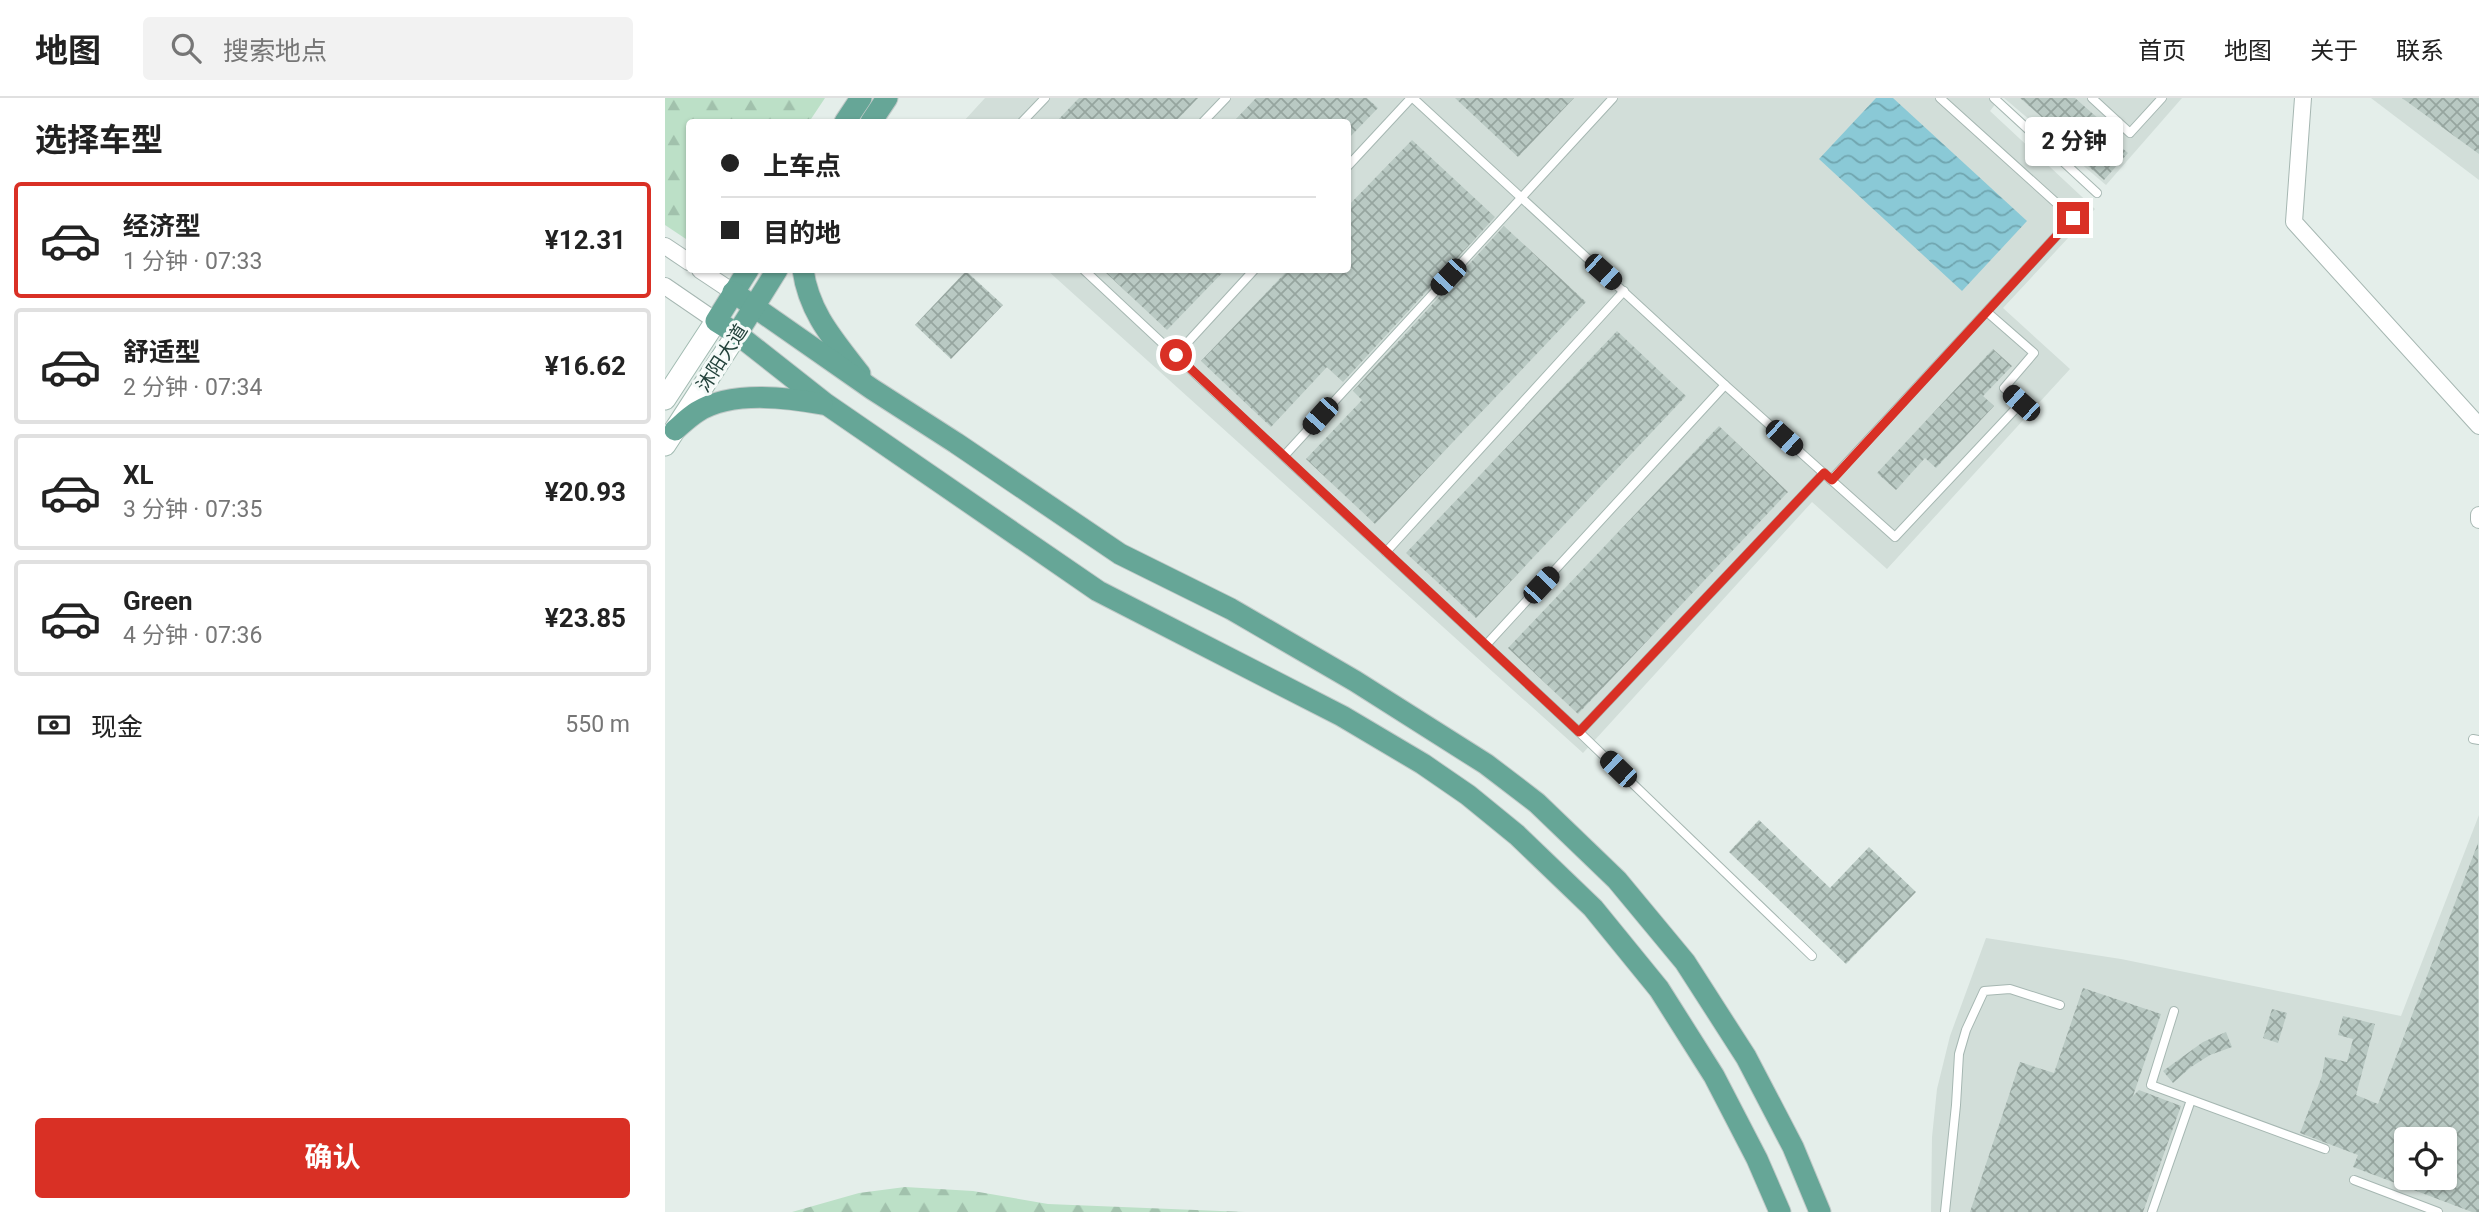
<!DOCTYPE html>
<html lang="zh">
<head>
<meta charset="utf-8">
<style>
  :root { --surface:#fff; --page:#f2f2f2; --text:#222; --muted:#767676; --line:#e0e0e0; --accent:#d93025 }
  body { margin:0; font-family:Roboto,"Noto Sans SC",sans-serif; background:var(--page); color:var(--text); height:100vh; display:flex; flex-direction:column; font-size:26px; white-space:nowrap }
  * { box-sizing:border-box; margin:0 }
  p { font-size:23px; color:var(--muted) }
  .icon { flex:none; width:38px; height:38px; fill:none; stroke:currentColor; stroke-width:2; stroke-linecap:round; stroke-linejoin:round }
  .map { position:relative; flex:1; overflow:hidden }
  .sheet { display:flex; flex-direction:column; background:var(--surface); width:665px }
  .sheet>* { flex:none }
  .top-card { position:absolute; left:21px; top:21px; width:665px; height:154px; border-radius:7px; box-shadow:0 2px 5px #0004; display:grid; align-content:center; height:154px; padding:0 35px; background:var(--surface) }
  .buttons { position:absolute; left:1729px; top:1029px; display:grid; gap:14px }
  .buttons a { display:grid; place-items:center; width:63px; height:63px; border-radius:7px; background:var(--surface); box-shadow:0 2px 5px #0004; font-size:35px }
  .end { position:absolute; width:32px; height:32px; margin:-16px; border:9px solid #d93025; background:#fff; box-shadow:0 0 0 4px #fff }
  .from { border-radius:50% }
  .bubble { position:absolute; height:49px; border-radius:7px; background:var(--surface); box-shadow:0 2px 5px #0004; font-size:23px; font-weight:700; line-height:49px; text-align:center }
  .car { position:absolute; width:21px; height:42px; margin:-21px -10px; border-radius:9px; box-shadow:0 0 5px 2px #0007; background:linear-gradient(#222 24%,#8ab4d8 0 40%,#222 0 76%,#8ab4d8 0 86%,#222 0) }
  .top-card b { display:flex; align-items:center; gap:24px; height:66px; font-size:26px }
  .top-card b+b { border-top:2px solid var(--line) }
  .top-card i { width:18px; height:18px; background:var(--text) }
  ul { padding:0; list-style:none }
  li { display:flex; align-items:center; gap:21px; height:116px; margin:0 14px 10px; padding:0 21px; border:4px solid var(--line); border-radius:7px }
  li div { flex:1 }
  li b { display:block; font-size:26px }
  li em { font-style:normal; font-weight:700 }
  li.current { border-color:var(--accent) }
  li>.icon { width:63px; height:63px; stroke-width:1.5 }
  h2 { padding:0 35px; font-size:32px; line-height:84px }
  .pay { display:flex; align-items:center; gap:18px; height:77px; padding:0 35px; font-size:26px }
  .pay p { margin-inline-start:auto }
  .button { display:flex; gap:14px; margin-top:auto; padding:14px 35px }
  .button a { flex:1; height:80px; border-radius:7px; background:var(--accent); color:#fff; font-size:28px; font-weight:700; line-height:80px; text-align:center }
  header { display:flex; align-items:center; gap:42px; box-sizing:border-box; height:98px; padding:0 35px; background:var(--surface); border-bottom:2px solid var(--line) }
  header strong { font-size:33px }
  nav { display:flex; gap:38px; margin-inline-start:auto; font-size:24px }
  .search { width:490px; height:63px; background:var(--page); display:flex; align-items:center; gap:18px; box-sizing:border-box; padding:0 24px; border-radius:7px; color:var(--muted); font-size:26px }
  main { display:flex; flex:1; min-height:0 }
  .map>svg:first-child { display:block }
  .built { fill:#d2ded9; fill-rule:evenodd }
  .forest { fill:url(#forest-firs) }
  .water { fill:url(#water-waves) }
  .building { fill:url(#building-cross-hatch); fill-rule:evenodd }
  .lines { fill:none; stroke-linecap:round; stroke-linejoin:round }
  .service-casing { stroke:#a6b7b2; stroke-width:10 }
  .minor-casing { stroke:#a6b7b2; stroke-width:18 }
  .secondary-casing { stroke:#a2bbb2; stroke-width:23 }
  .primary-casing { stroke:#c1cac8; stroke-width:23 }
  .service { stroke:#fff; stroke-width:8 }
  .minor { stroke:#fff; stroke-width:16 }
  .secondary { stroke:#fff; stroke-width:21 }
  .primary { stroke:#66a697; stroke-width:21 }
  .route { stroke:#d93025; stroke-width:9 }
  .labels { text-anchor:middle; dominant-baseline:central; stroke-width:6; stroke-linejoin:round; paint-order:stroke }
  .street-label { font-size:19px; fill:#22413a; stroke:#f5faf8 }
</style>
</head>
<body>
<header>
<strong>地图</strong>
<div class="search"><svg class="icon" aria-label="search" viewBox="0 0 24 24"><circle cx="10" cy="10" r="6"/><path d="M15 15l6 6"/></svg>搜索地点</div>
<nav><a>首页</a><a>地图</a><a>关于</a><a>联系</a></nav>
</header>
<main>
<section class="sheet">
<h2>选择车型</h2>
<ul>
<li class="current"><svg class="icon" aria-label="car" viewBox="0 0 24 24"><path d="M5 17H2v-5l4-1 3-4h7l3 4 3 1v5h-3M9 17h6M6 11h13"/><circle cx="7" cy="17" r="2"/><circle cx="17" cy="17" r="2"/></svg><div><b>经济型</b><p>1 分钟 · 07:33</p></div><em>¥12.31</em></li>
<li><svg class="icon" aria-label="car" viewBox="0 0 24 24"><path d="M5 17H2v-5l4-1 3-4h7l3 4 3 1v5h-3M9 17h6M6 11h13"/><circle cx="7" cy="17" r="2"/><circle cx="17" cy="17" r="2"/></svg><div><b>舒适型</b><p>2 分钟 · 07:34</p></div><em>¥16.62</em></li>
<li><svg class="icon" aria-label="car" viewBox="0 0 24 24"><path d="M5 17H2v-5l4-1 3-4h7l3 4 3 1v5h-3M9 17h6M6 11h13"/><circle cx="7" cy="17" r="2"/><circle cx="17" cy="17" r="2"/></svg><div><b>XL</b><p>3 分钟 · 07:35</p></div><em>¥20.93</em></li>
<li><svg class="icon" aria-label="car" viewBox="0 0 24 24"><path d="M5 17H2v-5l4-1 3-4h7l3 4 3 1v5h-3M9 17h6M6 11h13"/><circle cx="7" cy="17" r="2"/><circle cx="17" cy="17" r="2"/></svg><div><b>Green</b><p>4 分钟 · 07:36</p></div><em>¥23.85</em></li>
</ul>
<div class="pay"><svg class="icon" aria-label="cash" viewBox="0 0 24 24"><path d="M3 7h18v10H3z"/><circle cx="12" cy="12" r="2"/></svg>现金<p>550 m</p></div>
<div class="button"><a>确认</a></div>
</section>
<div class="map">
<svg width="1814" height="1114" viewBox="0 0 1814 1114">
  <defs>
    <pattern id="forest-firs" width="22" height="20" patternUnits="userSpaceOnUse" patternTransform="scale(1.75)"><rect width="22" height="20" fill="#bce0c7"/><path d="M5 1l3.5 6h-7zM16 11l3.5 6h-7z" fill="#a1c1ac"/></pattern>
    <pattern id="water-waves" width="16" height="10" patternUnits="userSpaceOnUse" patternTransform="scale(1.75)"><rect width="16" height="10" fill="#8ac9d6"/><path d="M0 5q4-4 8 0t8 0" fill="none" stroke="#70a5af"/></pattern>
    <pattern id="building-cross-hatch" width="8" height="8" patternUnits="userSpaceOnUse" patternTransform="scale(1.75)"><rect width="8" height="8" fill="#b9c9c3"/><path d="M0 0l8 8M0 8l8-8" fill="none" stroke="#96a59f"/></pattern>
  </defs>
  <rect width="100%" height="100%" fill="#e4eeea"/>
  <g class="built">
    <polygon points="320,0 1335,0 1325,13 1430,111 1338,210 1405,271 1222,471 1147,404 918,655 382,172 682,172 682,24 298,24"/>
    <polygon points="1339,0 1517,0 1441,87"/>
    <polygon points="1706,0 1814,0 1814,82"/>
    <path d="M 1814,717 L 1814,1114 L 1266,1114 L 1267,1039 L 1272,991 L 1285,938 L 1321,840 L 1456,861 L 1736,918 ZM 1741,1041 L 1780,1041 L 1780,1080 L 1741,1080 Z"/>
  </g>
  <g class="forest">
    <polygon points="0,0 160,0 144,24 24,24 24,143 0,127"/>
    <polygon points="240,1089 308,1093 383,1106 580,1114 127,1114 194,1095"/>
  </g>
  <polygon class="water" points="1211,0 1228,0 1362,123 1297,193 1154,61"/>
  <g class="building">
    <polygon points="414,0 533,0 510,24 391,24"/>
    <polygon points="591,0 702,0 713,10 682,42 682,24 568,24"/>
    <polygon points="790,0 909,0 853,59"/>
    <polygon points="1355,0 1410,0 1453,38 1449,43 1463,55 1439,82 1423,68 1427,63"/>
    <polygon points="1737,0 1814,0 1814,56"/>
    <polygon points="747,42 830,119 678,284 662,269 606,329 536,263 623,172 682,172 682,109"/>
    <polygon points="839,128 921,204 710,426 641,361 697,302 688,293"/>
    <polygon points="438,172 560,172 502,232"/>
    <polygon points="301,173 338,207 286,261 250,227"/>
    <polygon points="952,233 1021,298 811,520 741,455"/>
    <polygon points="1328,251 1347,268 1318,298 1329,308 1271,370 1260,360 1231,392 1212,375"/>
    <polygon points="1054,328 1123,394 913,616 843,550"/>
    <polygon points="1094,722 1165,790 1204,749 1251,794 1181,866 1064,754"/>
    <path d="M 1813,745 L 1814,1114 L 1807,1114 L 1688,1069 L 1693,1057 L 1635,1035 L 1657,978 L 1660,959 L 1682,964 L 1688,941 L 1673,937 L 1678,918 L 1710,926 L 1691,997 L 1713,1006 ZM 1741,1041 L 1780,1041 L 1780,1080 L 1741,1080 Z"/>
    <polygon points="1418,890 1496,916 1468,998 1474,992 1516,1008 1478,1114 1305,1114 1355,964 1389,975"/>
    <polygon points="1607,911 1622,915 1613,945 1598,940"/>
    <polygon points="1561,934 1567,949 1545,957 1526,969 1508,985 1498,973 1538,944"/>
  </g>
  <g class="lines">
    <g class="service-casing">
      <g id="service">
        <polyline points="748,0 1060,287 1230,439 1356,305 1339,290 1369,255 1322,214"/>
        <polyline points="1329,0 1432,95"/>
        <polyline points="1427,0 1465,35 1497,0"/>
        <polyline points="357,24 380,0"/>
        <polyline points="538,24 561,0"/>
        <polyline points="682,69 746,0"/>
        <polyline points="419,172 914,634 1159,375"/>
        <polyline points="511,257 589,172"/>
        <polyline points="619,358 948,0"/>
        <polyline points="1166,382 1408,120 1275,0"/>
        <polyline points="721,454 959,193"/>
        <polyline points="821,547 1060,287"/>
        <polyline points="914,634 1147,858"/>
        <polyline points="1808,641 1814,642"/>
        <polyline points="1509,913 1486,987 1660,1051"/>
        <polyline points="1689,1082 1773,1114"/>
        <polyline points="1280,1114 1291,1007 1294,956 1301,932 1319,893 1345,891 1395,907"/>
        <polyline points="1487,1114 1526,1002"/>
      </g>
    </g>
    <g class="minor-casing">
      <g id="minor">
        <polyline points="1638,0 1629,124 1814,328"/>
        <polyline points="0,148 24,164"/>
        <polyline points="35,172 68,194"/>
        <polyline points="0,188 51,223"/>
        <polyline points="1814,417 1814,422"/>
      </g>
    </g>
    <g class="secondary-casing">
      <g id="secondary">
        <polyline points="0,301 51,223"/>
        <polyline points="0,347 72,236"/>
      </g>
    </g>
    <g class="primary-casing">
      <g id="primary">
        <polyline points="180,24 196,0"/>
        <polyline points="206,24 222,0"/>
        <polyline points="83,172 51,223 72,236 161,306 433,493 677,618 758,666 803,697 852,737 928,810 994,891 1049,978 1092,1061 1115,1114"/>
        <path d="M 138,172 C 144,215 169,242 195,276"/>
        <polyline points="68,194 207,291 291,345 455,456 566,511 690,583 821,666 872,705 952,782 1020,864 1081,959 1128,1049 1155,1114"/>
        <polyline points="72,236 112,172"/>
        <path d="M 10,332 C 17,326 24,319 32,314 C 65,293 120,299 157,306"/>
      </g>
    </g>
    <use href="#service" class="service"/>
    <use href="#minor" class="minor"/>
    <use href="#secondary" class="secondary"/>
    <use href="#primary" class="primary"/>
  </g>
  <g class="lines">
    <polyline class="route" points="511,257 914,634 1159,375 1167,382 1408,120"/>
  </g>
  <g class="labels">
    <g class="street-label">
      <text transform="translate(57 260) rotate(-57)">沐阳大道</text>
    </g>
  </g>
</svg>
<div class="buttons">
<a><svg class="icon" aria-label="locate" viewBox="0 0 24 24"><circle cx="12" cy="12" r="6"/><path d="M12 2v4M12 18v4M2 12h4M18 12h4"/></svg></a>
</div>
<i class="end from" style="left:511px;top:257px"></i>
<i class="end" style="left:1408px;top:120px"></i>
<div class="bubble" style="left:1360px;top:19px;width:98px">2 分钟</div>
<i class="car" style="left:938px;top:174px;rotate:132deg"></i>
<i class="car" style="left:783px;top:179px;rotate:223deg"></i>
<i class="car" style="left:1356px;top:305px;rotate:312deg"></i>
<i class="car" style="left:655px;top:318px;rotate:222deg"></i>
<i class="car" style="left:1119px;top:340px;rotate:132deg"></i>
<i class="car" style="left:876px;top:487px;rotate:43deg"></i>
<i class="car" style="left:953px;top:671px;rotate:314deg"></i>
<div class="top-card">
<b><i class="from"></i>上车点</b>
<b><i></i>目的地</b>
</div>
</div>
</main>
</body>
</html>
